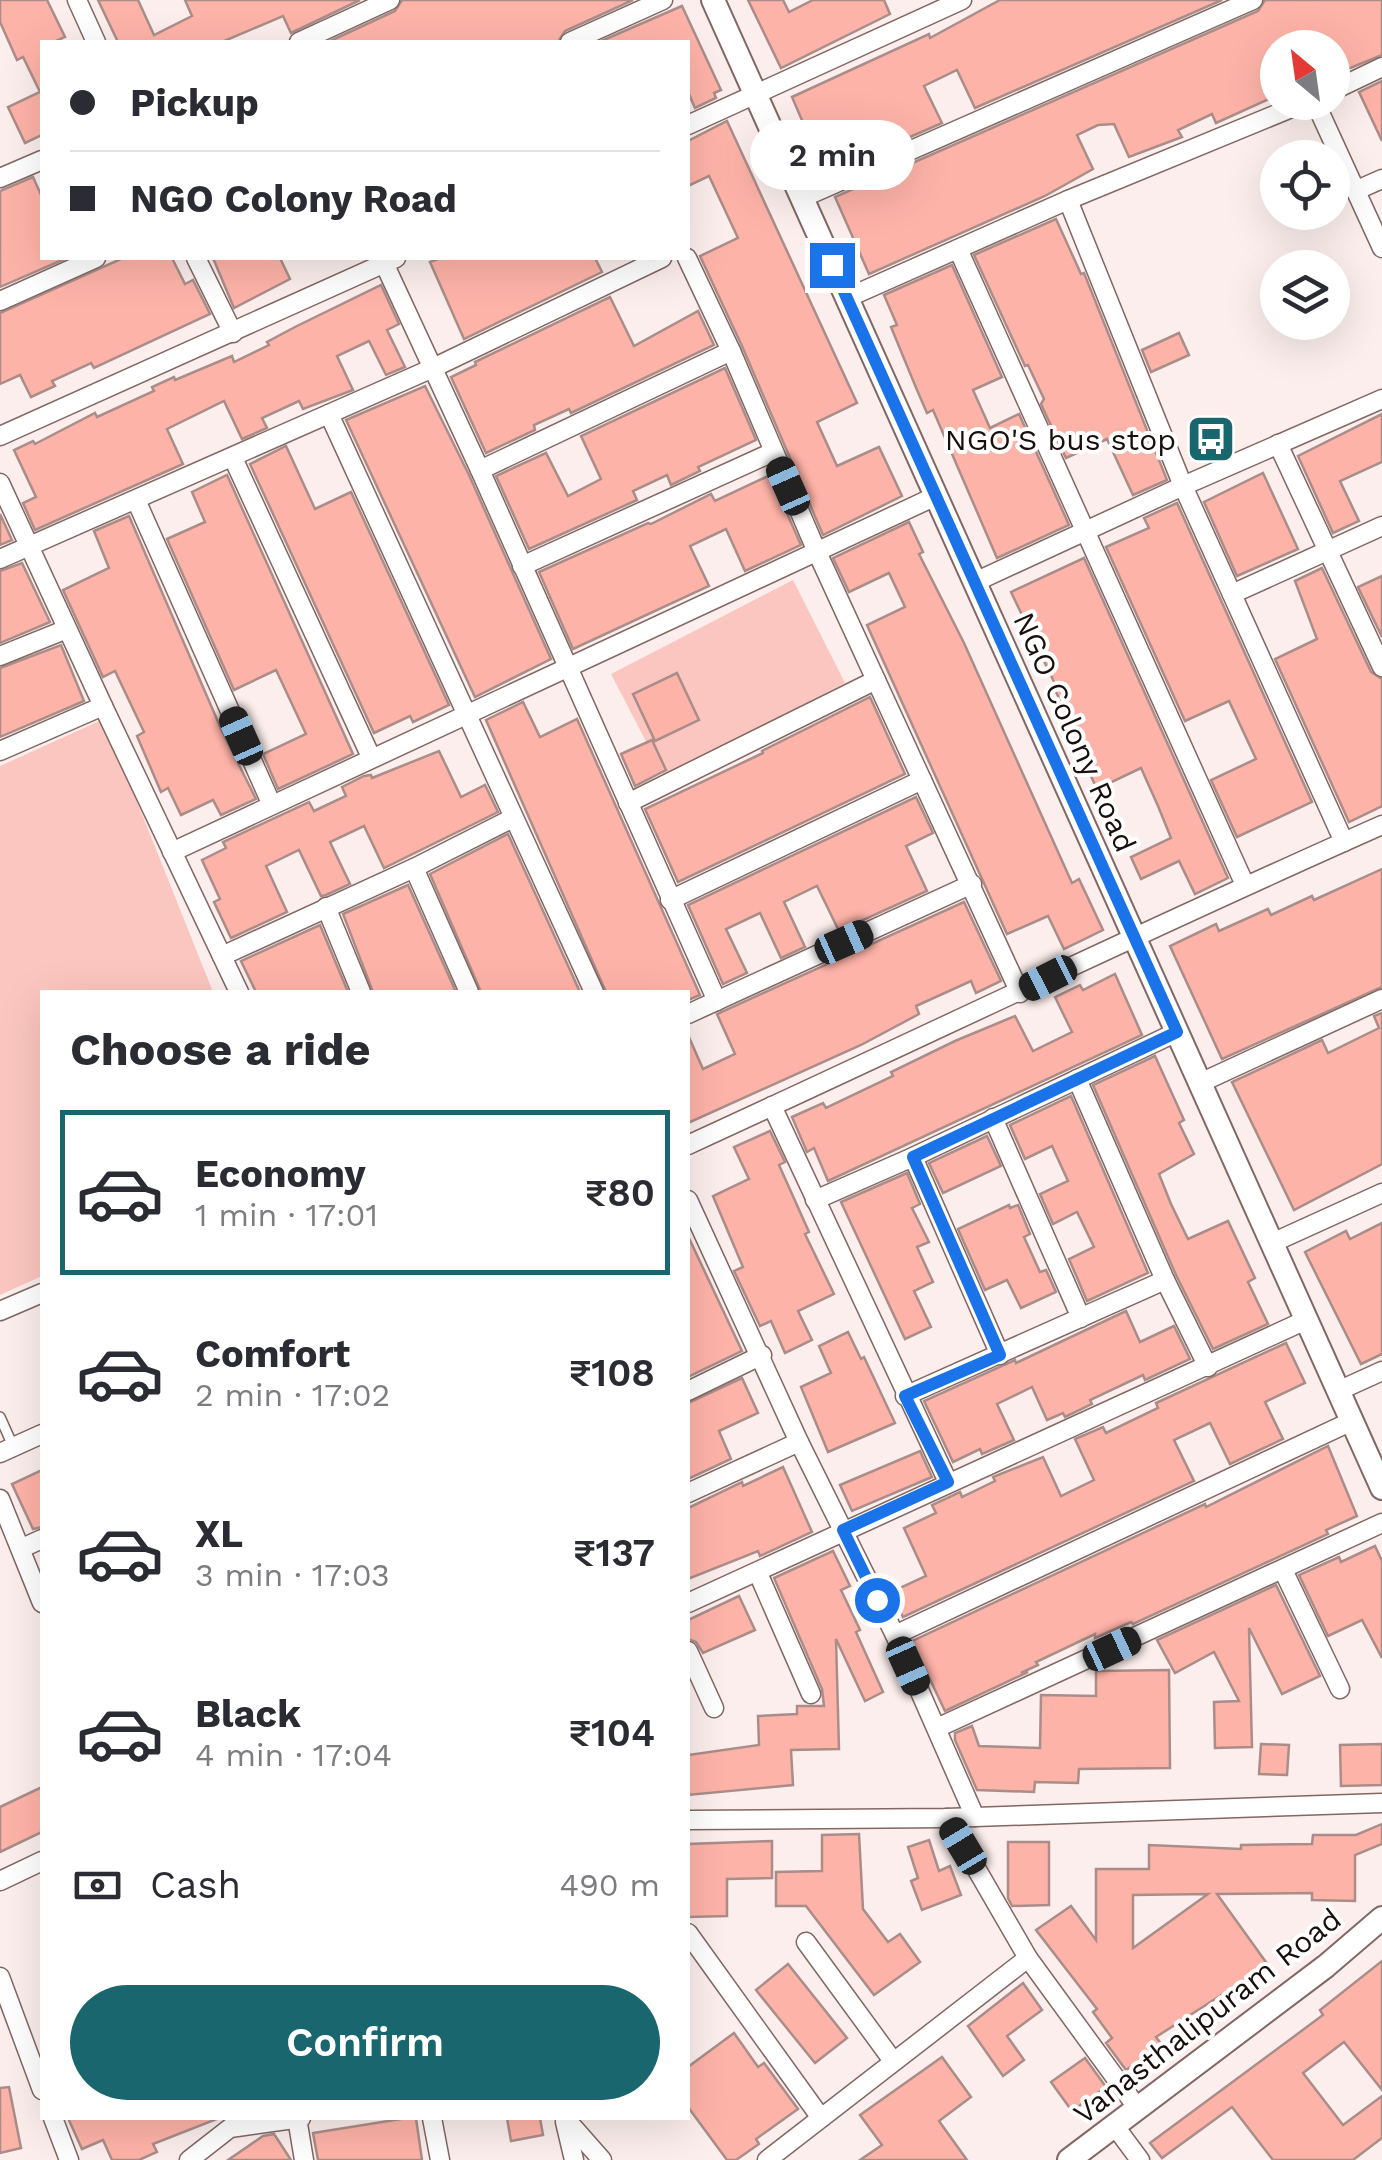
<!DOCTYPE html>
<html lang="en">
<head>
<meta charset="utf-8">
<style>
  :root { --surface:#fff; --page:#f2f2f3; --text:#2b2b33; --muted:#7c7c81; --line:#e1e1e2; --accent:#19666e }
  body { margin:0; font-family:"Work Sans",sans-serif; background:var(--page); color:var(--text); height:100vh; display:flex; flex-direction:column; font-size:38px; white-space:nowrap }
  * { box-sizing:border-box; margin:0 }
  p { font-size:32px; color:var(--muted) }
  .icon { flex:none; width:55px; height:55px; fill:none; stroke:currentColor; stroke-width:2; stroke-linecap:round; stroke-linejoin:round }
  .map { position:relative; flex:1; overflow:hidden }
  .side { position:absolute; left:40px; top:990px; width:650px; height:1130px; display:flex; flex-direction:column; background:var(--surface); border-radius:0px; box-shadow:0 10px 40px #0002 }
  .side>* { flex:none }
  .banner { position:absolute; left:40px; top:40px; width:650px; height:220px; border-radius:0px; box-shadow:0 10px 40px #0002; display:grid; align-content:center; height:220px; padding:0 30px; background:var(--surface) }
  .needle { width:65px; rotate:331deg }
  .controls { position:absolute; left:1260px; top:30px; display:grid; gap:20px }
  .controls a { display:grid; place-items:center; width:90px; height:90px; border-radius:50%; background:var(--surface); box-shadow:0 10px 40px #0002; font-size:50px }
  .end { position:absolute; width:45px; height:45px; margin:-22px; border:12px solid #1a73e8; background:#fff; box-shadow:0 0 0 5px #fff }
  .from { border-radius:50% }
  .bubble { position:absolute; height:70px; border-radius:35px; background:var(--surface); box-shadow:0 10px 40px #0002; font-size:32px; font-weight:600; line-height:70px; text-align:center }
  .car { position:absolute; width:30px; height:60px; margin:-30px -15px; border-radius:12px; box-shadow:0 0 8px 2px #0007; background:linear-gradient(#222 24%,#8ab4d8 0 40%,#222 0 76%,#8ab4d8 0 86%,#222 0) }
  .banner b { display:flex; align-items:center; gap:35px; height:95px; font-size:38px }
  .banner b+b { border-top:2px solid var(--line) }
  .banner i { width:25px; height:25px; background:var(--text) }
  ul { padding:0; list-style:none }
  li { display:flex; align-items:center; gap:30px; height:165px; margin:0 20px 15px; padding:0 10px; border:5px solid transparent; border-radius:0px }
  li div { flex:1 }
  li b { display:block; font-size:38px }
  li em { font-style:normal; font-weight:600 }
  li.selected { border-color:var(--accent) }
  li>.icon { width:90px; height:90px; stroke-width:1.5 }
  h2 { padding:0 30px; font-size:45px; line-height:120px }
  .pay { display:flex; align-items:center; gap:25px; height:110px; padding:0 30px; font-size:38px }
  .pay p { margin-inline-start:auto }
  .action { display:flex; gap:20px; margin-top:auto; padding:20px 30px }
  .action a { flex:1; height:115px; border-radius:60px; background:var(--accent); color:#fff; font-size:40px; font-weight:600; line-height:115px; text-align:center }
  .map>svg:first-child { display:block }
  .green { fill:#fbc6bf }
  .building { fill:#feb3a8; stroke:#aa8d89; stroke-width:2.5; fill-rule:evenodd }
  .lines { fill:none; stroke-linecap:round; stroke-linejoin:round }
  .service-casing { stroke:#826763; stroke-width:12 }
  .minor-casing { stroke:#826763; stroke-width:21 }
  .tertiary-casing { stroke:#826763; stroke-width:26 }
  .service { stroke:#fff; stroke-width:9 }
  .minor { stroke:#fff; stroke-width:18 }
  .tertiary { stroke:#fff; stroke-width:22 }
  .route { stroke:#1a73e8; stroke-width:12 }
  .labels { text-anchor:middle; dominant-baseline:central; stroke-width:8; stroke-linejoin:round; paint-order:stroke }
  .poi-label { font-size:30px; fill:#180e0c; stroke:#fff; text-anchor:end }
  .street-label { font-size:30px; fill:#180e0c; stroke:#fff }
</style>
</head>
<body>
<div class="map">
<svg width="1382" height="2160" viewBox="0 0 1382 2160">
  <rect width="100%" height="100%" fill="#fbeeec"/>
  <g class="green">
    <polygon points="793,580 845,683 664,776 611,674"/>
    <polygon points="104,719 213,992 42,992 42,1276 0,1295 0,766"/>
  </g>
  <g class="building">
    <polygon points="0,0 47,0 65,37 54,42 42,42 42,135 25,143 8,107 40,92 23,57 17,60 0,22"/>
    <polygon points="98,0 138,0 154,35 192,16 185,0 360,0 291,33 283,16 222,42 118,42"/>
    <polygon points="402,0 633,0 565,31 558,42 328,42 395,11"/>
    <polygon points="748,0 783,0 789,12 813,0 884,0 890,14 781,68"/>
    <polygon points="1000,0 1222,0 975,108 957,70 924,86 942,123 825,174 792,97 929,34 930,38"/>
    <polygon points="1265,0 1382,0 1382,55 1348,69 1346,66 1332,72 1332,48 1278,48 1278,95 1216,123 1212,114 1178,130 1182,137 1129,157 1114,124 1098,125 1077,135 1093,169 1045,196 869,274 835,197 1258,11"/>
    <polygon points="682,6 721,90 714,93 716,98 695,108 688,92 688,42 599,42"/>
    <polygon points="1382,81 1382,141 1359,92"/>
    <polygon points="727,121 857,403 817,422 837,466 879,447 902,496 823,535 742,346 700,256 738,238 709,176 688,186 688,141"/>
    <polygon points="33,177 42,197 42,258 67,258 0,287 0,191"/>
    <polygon points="1056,219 1081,274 1084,273 1167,480 1133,495 1107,439 1066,458 1041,404 1044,399 1028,365 1025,366 974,255"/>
    <polygon points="123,258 172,258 185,284 193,280 210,314 94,368 91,363 52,381 55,386 31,397 20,375 0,384 0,313"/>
    <polygon points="213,258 280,258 290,279 234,308"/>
    <polygon points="441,258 595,258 602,272 464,339 430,262"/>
    <polygon points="952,265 1002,377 973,390 990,428 1019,414 1069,525 997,558 933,410 927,413 917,390 891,327 897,325 884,295"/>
    <polygon points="381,285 399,324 387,330 405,367 386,375 369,341 337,356 353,390 303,409 299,401 262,418 267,428 242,439 224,401 167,429 183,464 35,530 23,503 36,497 14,450 33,441 35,444 95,413 97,417 154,391 152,387 174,377 175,380 232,356 234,362 269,345 267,342 295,327"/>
    <polygon points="610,297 634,346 698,311 714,345 571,413 569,409 534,425 535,430 486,453 451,377 476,365 475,362"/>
    <polygon points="1179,333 1189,355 1151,372 1142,350"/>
    <polygon points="725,368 756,440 698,467 700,471 671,485 667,475 633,491 637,500 529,549 496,476 546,453 568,496 601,479 581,436"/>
    <polygon points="425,386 469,475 551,659 475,697 346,420"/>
    <polygon points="1382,414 1382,462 1340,481 1359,521 1333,533 1298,456"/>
    <polygon points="286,446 315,509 351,492 449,705 413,722 410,716 374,733 250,464"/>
    <polygon points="1263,473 1298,549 1237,576 1204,502"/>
    <polygon points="227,475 353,754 278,789 263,754 306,734 276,670 234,690 167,539 205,522 192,492"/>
    <polygon points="770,475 801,545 745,571 726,529 690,546 709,586 573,649 539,572 648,523 651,524 711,494 715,501"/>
    <polygon points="1177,503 1312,802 1237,837 1211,780 1256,759 1229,701 1185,721 1106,547 1149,528 1144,518"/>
    <polygon points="0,514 12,540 0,545"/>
    <polygon points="129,516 222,731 256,799 221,815 213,800 181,815 168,788 161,792 137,736 144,732 115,671 103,677 63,590 109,568 94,531"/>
    <polygon points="909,522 923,552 919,554 964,643 1072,883 1079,879 1103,930 1064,949 1048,916 1007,934 867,625 905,607 889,573 849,592 833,558"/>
    <polygon points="1084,558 1228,878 1195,894 1179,861 1141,879 1131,857 1171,838 1158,806 1141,768 1097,789 1076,744 1081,742 1053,686 1055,684 1011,592"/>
    <polygon points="22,563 50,622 0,643 0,571"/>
    <polygon points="1322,568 1371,672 1382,679 1382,806 1349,822 1275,659 1317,639 1295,581"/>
    <polygon points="1382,576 1382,637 1358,587"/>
    <polygon points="61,645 84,701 0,737 0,668"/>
    <polygon points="677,673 699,720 655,741 633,694"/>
    <polygon points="870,697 905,774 678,882 645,809 763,753 762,751"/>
    <polygon points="523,702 540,737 577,719 700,995 688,1000 688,992 606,992 486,720"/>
    <polygon points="652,740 666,770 635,786 621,754"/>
    <polygon points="439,751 461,797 485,785 498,812 384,868 364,826 330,842 350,884 326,895 321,896 299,850 266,866 287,912 231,938 214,902 220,899 202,860 226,848 223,842 309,802 314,811 346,796 342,787 364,776 371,775 372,778"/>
    <polygon points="916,797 933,833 906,846 927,891 839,931 817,886 784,902 805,947 781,958 760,913 726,929 747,973 723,984 688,905"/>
    <polygon points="508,834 580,992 481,992 430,874"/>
    <polygon points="1382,869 1382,987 1222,1059 1170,946 1216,924 1219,931 1268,909 1271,915 1312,896 1314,900"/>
    <polygon points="408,885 456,992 373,992 343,914"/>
    <polygon points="964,902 1001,981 976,993 971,981 916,1006 919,1014 861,1045 688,1123 688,1035 703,1069 735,1054 717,1014"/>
    <polygon points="320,925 348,992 256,992 241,961"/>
    <polygon points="1115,974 1142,1035 828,1181 814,1148 807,1152 792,1117 823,1103 826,1108 893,1076 891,1072 955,1041 1015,1016 1033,1051 1072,1032 1055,997 1080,985 1083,990"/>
    <polygon points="1382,1013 1382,1164 1294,1210 1232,1082 1322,1040 1328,1053 1379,1028 1374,1016"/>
    <polygon points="1155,1056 1184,1120 1179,1123 1194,1154 1159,1174 1171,1204 1188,1239 1228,1221 1255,1278 1248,1282 1268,1324 1213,1349 1176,1275 1093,1085"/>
    <polygon points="1071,1096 1148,1273 1087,1301 1069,1259 1094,1247 1077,1212 1053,1224 1040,1194 1068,1181 1052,1146 1025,1159 1010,1125"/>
    <polygon points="770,1131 785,1162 779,1165 809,1232 805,1234 834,1294 798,1311 812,1340 785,1353 771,1321 760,1326 734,1271 743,1267 713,1196 749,1179 734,1147"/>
    <polygon points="987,1136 1001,1166 943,1193 929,1163"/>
    <polygon points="907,1173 920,1204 912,1208 929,1242 917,1247 933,1282 914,1291 931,1327 905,1339 841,1202"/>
    <polygon points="1009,1205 1010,1208 1018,1205 1030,1234 1024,1237 1040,1272 1046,1270 1056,1292 1021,1308 1007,1280 985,1290 958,1229"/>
    <polygon points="1382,1223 1382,1354 1361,1364 1305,1252 1346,1231 1350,1239"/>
    <polygon points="688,1236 742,1351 688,1377"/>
    <polygon points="1126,1311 1140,1342 1174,1326 1190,1359 1145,1380 1143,1375 1090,1400 1092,1404 1065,1417 1063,1413 1047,1420 1032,1387 997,1404 1014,1440 982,1454 980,1449 953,1462 924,1401 1015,1360 1016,1363"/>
    <polygon points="848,1332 861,1359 864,1357 895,1423 828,1452 801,1387 831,1373 819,1346"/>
    <polygon points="1286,1343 1305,1383 1265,1402 1283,1439 1230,1464 1210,1423 1174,1440 1194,1481 903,1617 891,1592 926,1576 904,1528 936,1513 932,1505 960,1492 962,1497 995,1481 993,1477 1043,1457 1061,1496 1094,1480 1075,1439 1103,1427 1106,1433 1158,1408 1156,1403"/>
    <polygon points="742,1378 758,1413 719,1431 731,1459 688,1479 688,1403"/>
    <polygon points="1328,1446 1357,1516 1326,1530 1328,1534 1133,1624 1131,1622 1095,1638 1095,1634 1036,1662 1038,1665 1021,1673 1028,1672 945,1711 912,1641 1205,1504 1206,1507"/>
    <polygon points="920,1451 932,1477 852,1511 840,1485"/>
    <polygon points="783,1467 812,1532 760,1556 758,1551 688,1579 688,1508 742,1482 743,1486"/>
    <polygon points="42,1470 42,1527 33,1529 12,1484"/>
    <polygon points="1375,1546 1382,1561 1382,1658 1362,1620 1328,1636 1299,1575 1339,1557 1341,1562"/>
    <polygon points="833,1551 850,1586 841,1590 860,1630 856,1632 883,1692 865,1701 836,1639 839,1749 791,1750 793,1785 688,1795 688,1755 759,1745 758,1716 797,1714 797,1706 824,1706 822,1689 774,1578"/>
    <polygon points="1276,1585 1320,1676 1282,1694 1249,1628 1252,1747 1215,1748 1214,1702 1239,1701 1214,1652 1175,1673 1157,1640"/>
    <polygon points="739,1596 755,1630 703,1653 696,1642 688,1639 688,1620"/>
    <polygon points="1169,1670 1170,1768 1079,1769 1078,1783 1035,1782 1034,1792 977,1790 955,1740 955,1733 972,1726 979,1746 1040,1748 1041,1695 1096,1696 1096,1671"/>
    <polygon points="1261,1744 1289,1745 1287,1775 1259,1774"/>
    <polygon points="1382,1744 1382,1785 1341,1786 1340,1745"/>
    <polygon points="42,1787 42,1832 0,1852 0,1807"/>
    <path d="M 1382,1824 L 1382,1844 L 1355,1855 L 1355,1901 L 1312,1900 L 1312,1893 L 1217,1894 L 1268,1965 L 1156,2037 L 1162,2045 L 1126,2070 L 1106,2043 L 1112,2038 L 1093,2012 L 1097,2009 L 1036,1930 L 1071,1906 L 1096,1940 L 1096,1869 L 1149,1869 L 1149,1845 L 1241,1849 L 1241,1845 L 1312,1844 L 1313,1835 L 1356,1835 ZM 1208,1894 L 1133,1948 L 1133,1895 Z"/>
    <polygon points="859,1834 863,1909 888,1942 900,1934 920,1962 874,1995 806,1906 776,1906 776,1872 822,1871 822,1835"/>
    <polygon points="929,1840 939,1871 950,1866 961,1895 922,1910 911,1881 918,1878 908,1847"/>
    <polygon points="772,1841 772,1878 727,1879 727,1916 688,1917 688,1844"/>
    <polygon points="1008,1842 1049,1842 1049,1905 1012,1906 1008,1898"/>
    <polygon points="1382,1961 1382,2090 1344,2042 1303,2073 1343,2125 1382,2096 1382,2138 1353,2160 1273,2160 1232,2107 1162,2158 1150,2143 1323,2015 1320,2010"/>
    <polygon points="788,1964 847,2038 815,2063 756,1990"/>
    <polygon points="1023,1983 1042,2010 1007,2036 1024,2060 1003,2076 968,2026"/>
    <polygon points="734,2033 758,2067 764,2063 798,2109 756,2139 759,2144 736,2160 727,2160 688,2107 688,2067"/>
    <polygon points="942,2057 971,2097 939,2121 967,2160 860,2160 882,2145 860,2115"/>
    <polygon points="1085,2058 1106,2087 1072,2111 1051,2082"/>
    <polygon points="9,2087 21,2148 0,2153 0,2088"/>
    <polygon points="68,2118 217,2118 217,2119 153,2144 157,2152 139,2160 112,2160 103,2140 82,2149"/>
    <polygon points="407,2118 416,2118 422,2160 318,2160 313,2133"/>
    <polygon points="507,2118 540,2118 543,2135 511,2141"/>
    <polygon points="274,2134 291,2160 228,2160 263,2136"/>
  </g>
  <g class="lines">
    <g class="service-casing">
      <polyline id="service" points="0,1417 13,1446"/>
    </g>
    <g class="minor-casing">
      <g id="minor">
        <polyline points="77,0 96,42"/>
        <polyline points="299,42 390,0"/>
        <polyline points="570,42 663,0"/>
        <polyline points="1332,91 1382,67"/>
        <polyline points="1315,102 1382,248"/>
        <polyline points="688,125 962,0"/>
        <polyline points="0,178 42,160"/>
        <polyline points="1357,190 1382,179"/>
        <polyline points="802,198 1253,0"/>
        <polyline points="1068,200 1183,486 1344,842"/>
        <polyline points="958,249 1245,885"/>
        <polyline points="196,258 233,333"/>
        <polyline points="687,258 731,351 817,552 1020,993"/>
        <polyline points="384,263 480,470 717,1001"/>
        <polyline points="847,298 1068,200 1306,102"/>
        <polyline points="0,301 96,258"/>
        <polyline points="329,414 594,992"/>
        <polyline points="0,436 396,258"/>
        <polyline points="1278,444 1382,667"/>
        <polyline points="233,458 371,757"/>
        <polyline points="480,470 731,351"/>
        <polyline points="0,483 103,706"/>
        <polyline points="136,500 271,803"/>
        <polyline points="0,559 433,368 662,258"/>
        <polyline points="522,566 773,452"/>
        <polyline points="975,582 1183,486 1382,399"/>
        <polyline points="1232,594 1382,526"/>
        <polyline points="0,656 67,629"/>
        <polyline points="0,751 103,706 239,992"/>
        <polyline points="628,803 876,680"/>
        <polyline points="172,852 936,496"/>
        <polyline points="414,868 469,992"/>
        <polyline points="670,900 922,780"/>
        <polyline points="326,907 361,992"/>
        <polyline points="222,956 414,868 513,818"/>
        <polyline points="688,1014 972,884"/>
        <polyline points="1077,1079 1165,1280"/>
        <polyline points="1200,1083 1382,999"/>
        <polyline points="772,1106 948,1482"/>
        <polyline points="993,1118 1081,1318"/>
        <path d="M 688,1145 C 919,1039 1149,928 1382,825"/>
        <polyline points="913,1157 1000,1355"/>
        <polyline points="688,1200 799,1442 895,1635 975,1817"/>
        <polyline points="815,1200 913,1157 1177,1032"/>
        <polyline points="1272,1243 1382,1193"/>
        <polyline points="0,1311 42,1293"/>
        <polyline points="688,1391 762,1355"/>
        <polyline points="1338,1391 1382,1371"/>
        <polyline points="905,1396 1165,1280 1208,1367"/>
        <polyline points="0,1453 42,1434"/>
        <polyline points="688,1493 799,1442"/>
        <polyline points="0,1499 42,1603"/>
        <polyline points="22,1548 42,1539"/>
        <polyline points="1283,1570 1340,1689"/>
        <polyline points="758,1573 811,1694"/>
        <polyline points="688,1603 1306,1320"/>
        <polyline points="895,1635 1352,1421"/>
        <polyline points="688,1651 714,1708"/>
        <polyline points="937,1728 1382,1523"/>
        <polyline points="947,1818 1028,1958 1136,2106"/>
        <polyline points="688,1820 947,1818 1382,1803"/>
        <polyline points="0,1881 42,1861"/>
        <polyline points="688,1933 821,2118"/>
        <polyline points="806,1942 893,2061"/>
        <polyline points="0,1977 42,2090"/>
        <polyline points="53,2118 69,2160"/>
        <polyline points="297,2118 304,2160"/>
        <polyline points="432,2118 440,2160"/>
        <polyline points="565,2118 602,2160"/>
        <polyline points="565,2122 574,2160"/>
        <polyline points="1114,2125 1140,2160"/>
        <polyline points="189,2160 230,2128 301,2118"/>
        <polyline points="767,2160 1028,1958"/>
      </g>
    </g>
    <g class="tertiary-casing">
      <g id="tertiary">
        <polyline points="713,0 1382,1488"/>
        <polyline points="1069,2160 1326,1966 1382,1918"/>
      </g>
    </g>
    <use href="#service" class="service"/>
    <use href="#minor" class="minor"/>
    <use href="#tertiary" class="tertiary"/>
  </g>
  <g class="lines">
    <polyline class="route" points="832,265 1177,1032 913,1157 1000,1355 905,1396 948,1482 843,1530 877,1600"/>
  </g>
  <defs>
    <g id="bus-square" transform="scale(2.5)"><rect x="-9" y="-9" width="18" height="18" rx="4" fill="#19666e" stroke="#fff"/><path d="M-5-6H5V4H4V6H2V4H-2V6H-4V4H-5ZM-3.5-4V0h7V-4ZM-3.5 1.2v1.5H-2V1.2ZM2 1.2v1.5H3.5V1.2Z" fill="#fff"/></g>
  </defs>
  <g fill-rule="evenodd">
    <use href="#bus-square" x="1211" y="439"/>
  </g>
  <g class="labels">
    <g class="poi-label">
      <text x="1176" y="439">NGO'S bus stop</text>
    </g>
    <g class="street-label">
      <text transform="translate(1075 732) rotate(66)">NGO Colony Road</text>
      <text transform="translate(1207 2016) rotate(-38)">Vanasthalipuram Road</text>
    </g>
  </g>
</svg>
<div class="controls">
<a><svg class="needle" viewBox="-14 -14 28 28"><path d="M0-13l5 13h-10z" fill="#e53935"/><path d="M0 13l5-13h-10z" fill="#7c7c81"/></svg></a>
<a><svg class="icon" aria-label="locate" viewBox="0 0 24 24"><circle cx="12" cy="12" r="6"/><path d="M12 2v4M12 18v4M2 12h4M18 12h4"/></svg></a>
<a><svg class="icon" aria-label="layers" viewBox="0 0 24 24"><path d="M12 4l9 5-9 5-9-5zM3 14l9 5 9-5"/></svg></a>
</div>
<i class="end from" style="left:877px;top:1600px"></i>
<i class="end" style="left:832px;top:265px"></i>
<div class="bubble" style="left:750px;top:120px;width:165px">2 min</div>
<i class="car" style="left:788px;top:486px;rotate:336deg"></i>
<i class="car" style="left:241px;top:736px;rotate:336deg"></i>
<i class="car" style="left:844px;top:942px;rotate:66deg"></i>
<i class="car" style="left:1048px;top:978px;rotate:243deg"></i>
<i class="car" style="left:1112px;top:1649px;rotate:65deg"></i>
<i class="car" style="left:908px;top:1666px;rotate:156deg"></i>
<i class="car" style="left:963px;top:1846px;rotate:329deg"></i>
<div class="banner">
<b><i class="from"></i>Pickup</b>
<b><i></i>NGO Colony Road</b>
</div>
<section class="side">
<h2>Choose a ride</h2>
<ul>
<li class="selected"><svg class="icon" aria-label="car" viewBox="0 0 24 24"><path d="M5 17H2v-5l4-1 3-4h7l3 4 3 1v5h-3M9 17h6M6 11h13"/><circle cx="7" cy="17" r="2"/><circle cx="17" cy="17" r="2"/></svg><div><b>Economy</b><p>1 min · 17:01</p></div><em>₹80</em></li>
<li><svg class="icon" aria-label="car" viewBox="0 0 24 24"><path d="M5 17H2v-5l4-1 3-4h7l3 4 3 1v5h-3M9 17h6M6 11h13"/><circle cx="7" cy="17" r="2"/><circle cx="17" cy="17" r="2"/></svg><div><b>Comfort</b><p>2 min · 17:02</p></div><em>₹108</em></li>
<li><svg class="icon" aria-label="car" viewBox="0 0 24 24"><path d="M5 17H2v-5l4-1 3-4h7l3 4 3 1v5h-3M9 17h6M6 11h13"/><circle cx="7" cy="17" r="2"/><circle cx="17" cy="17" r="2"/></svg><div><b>XL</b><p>3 min · 17:03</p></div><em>₹137</em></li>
<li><svg class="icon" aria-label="car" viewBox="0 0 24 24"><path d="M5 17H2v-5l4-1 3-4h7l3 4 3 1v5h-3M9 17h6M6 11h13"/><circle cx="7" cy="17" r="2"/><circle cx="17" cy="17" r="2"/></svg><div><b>Black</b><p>4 min · 17:04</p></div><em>₹104</em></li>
</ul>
<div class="pay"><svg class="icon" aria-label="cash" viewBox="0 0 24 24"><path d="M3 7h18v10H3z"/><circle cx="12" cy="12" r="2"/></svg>Cash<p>490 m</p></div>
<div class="action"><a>Confirm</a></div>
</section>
</div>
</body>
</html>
